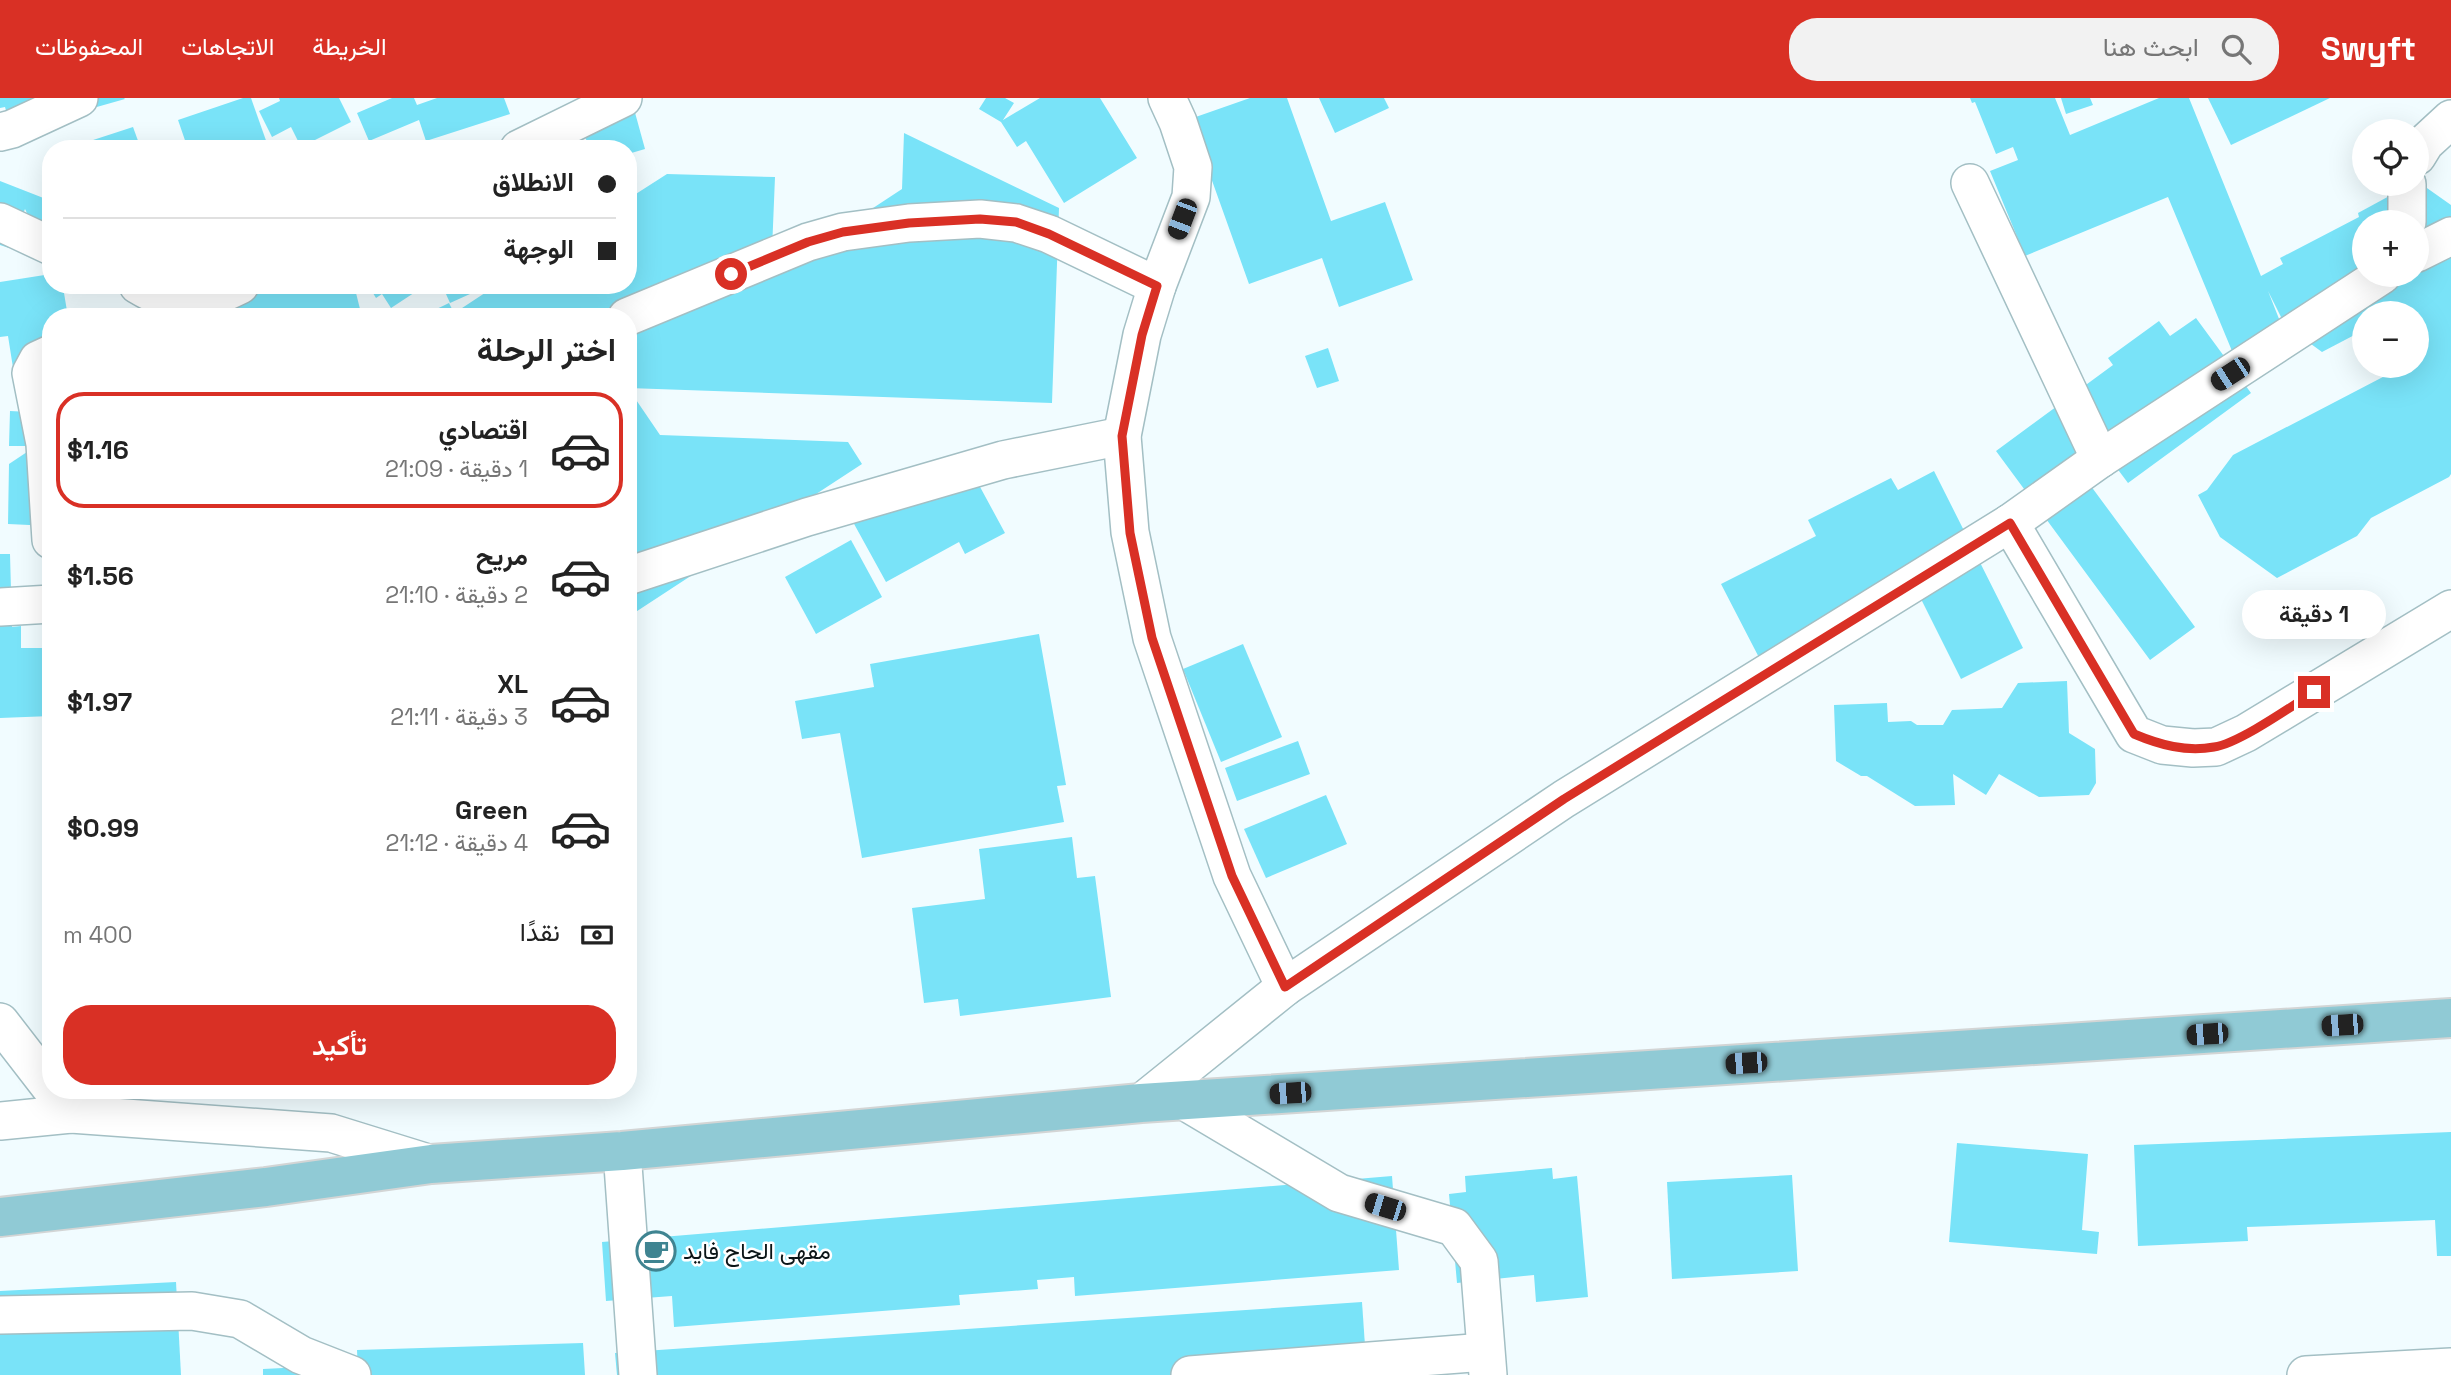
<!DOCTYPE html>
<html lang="ar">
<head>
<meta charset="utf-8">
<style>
  :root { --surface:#fff; --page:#f2f2f2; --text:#222; --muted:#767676; --line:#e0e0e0; --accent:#d93025 }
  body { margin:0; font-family:"Space Grotesk",Vazirmatn,sans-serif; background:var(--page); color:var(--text); direction:rtl; height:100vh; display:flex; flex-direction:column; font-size:26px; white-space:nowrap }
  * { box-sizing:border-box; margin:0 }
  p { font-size:23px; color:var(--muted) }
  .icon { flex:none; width:38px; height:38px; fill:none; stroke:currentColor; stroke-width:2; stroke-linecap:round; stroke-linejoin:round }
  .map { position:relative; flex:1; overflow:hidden; direction:ltr }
  .side { position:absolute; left:42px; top:210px; width:595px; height:791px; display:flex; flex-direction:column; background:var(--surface); border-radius:28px; box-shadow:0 7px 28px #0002; direction:rtl }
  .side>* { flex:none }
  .banner { position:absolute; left:42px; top:42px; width:595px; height:154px; border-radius:28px; box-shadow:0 7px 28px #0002; direction:rtl; display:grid; align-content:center; height:154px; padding:0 21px; background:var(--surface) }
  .controls { position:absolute; left:2352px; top:21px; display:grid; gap:14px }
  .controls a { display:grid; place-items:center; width:77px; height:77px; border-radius:50%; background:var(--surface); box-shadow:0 7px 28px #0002; font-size:35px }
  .end { position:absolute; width:32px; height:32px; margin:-16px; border:9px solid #d93025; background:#fff; box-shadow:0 0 0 4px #fff }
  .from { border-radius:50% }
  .bubble { position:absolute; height:49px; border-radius:24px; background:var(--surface); box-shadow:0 7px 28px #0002; font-size:23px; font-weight:600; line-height:49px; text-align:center; direction:rtl }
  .car { position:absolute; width:21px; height:42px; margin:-21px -10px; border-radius:9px; box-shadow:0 0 5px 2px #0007; background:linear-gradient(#222 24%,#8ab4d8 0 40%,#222 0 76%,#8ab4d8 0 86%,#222 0) }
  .banner b { display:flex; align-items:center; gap:24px; height:66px; font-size:26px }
  .banner b+b { border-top:2px solid var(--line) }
  .banner i { width:18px; height:18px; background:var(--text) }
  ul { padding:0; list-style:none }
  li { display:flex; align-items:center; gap:21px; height:116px; margin:0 14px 10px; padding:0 7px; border:4px solid transparent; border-radius:28px }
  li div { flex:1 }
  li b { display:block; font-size:26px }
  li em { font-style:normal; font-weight:600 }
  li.selected { border-color:var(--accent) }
  li>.icon { width:63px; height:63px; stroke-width:1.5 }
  h2 { padding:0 21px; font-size:32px; line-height:84px }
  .pay { display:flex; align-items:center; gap:18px; height:77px; padding:0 21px; font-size:26px }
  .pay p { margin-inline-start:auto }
  .primary-button { display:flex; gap:14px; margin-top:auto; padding:14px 21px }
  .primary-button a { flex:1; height:80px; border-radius:28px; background:var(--accent); color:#fff; font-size:28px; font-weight:600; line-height:80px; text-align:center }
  header { display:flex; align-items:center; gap:42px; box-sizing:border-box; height:98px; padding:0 35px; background:var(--accent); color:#fff }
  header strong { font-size:33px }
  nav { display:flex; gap:38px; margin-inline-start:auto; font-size:24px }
  .search { width:490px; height:63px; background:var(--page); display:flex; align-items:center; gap:18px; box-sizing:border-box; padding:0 24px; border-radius:28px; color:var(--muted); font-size:26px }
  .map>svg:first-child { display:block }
  .building { fill:#79e3f8; fill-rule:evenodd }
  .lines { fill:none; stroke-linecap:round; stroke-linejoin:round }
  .minor-casing { stroke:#a3bfc4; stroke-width:40 }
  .primary-casing { stroke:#d3d5d5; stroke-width:42 }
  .minor { stroke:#fff; stroke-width:37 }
  .primary { stroke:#90cad5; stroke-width:38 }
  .route { stroke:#d93025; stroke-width:9 }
  .labels { text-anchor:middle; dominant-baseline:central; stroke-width:5; stroke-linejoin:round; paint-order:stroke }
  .poi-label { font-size:23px; fill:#0b1517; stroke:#fff; text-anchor:start }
</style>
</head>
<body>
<header>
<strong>Swyft</strong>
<div class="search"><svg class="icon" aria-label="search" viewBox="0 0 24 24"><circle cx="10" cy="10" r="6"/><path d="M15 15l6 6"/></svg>ابحث هنا</div>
<nav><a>الخريطة</a><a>الاتجاهات</a><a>المحفوظات</a></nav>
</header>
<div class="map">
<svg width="2451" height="1277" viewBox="0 0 2451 1277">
  <rect width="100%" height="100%" fill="#f1fcff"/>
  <g class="building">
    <polygon points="0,0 124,0 125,1 12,33 5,9 0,10"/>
    <polygon points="243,0 251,0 269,51 188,51 178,22"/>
    <polygon points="279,0 339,0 351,24 301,49 291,29 272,39 259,13 280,3"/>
    <polygon points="392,0 414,0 417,7 437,0 504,0 510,16 426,43 419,22 369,43 357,15"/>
    <polygon points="631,0 645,51 628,56 628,51 589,51 577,11"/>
    <polygon points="986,0 1005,0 1014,5 1003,22 1040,0 1100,0 1137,60 1064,105 1026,43 1017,49 1001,24 979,11"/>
    <polygon points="1250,0 1287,0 1331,123 1385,104 1413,182 1339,209 1322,160 1249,186 1190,21"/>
    <polygon points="1319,0 1384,0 1389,10 1335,35"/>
    <path d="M 1970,0 L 2055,0 L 2070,37 L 2159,0 L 2189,0 L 2261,178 L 2283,166 L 2280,160 L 2359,119 L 2358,115 L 2417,83 L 2451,107 L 2451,376 L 2449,379 L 2371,420 L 2357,438 L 2277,480 L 2220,439 L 2198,397 L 2207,392 L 2233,357 L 2404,268 L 2417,268 L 2417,261 L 2422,258 L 2417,247 L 2417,215 L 2364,215 L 2364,232 L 2322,254 L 2285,227 L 2268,193 L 2293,256 L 2242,277 L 2168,99 L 2025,158 L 1990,73 L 2018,62 L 2013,49 L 1996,56 L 1975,4 L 1972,5 ZM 2364,124 L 2417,124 L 2417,177 L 2364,177 Z"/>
    <polygon points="2061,0 2090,0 2093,7 2066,16"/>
    <polygon points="2208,0 2330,0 2231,47"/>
    <polygon points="133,29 141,51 90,51 87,44"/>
    <polygon points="904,35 1059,110 1052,305 628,290 660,337 848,344 862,366 628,519 628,219 460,219 456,214 497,187 628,187 628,101 667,76 775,79 771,177 902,91"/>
    <polygon points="0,83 46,101 51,109 51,164 25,111 9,150 0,147"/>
    <polygon points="51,176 51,187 82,187 66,195 63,189 68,219 51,219 51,270 14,276 8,238 0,239 0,184"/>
    <polygon points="218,187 354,187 362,219 122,219 187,202"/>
    <polygon points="368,187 426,187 391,210 382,196 376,200"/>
    <polygon points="442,187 490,187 450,205"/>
    <polygon points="449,205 456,219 420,219"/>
    <polygon points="2196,220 2251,295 2128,385 2107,357 2082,376 2195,529 2150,562 1996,353 2113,267 2108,260 2159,223 2170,238"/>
    <polygon points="1328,250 1339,283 1317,290 1305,258"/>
    <polygon points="10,313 48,315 51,428 8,426 9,366 36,348 9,348"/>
    <polygon points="966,363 1005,435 965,456 959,444 886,484 853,424"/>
    <polygon points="1934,373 2023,550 1961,581 1917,493 1767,575 1721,486 1816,438 1808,422 1891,380 1898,392"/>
    <polygon points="851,442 882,499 816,536 785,479"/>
    <polygon points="0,456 10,456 12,529 21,528 21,550 46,550 45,524 51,523 51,618 0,620"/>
    <polygon points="1039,536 1066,687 1057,688 1064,724 862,760 840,635 802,641 795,603 874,589 870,566"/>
    <polygon points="1243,546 1282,639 1221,664 1183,571"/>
    <polygon points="2067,583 2069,635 2095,651 2096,685 2089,697 2039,699 1999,676 1986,697 1953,676 1955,707 1915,708 1867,678 1861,678 1836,663 1834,607 1887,605 1888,624 1911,623 1917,627 1943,627 1952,612 2002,610 2018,585"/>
    <polygon points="1298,643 1310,676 1237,703 1225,670"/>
    <polygon points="1326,697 1347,746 1266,780 1244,731"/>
    <polygon points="1072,739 1077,780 1095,778 1111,899 960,918 958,901 924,905 912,810 985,801 979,751"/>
    <polygon points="2451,1034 2451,1158 2437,1158 2435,1122 2247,1129 2248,1143 2138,1148 2134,1047"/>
    <polygon points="1957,1045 2088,1056 2082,1132 2099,1134 2097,1156 1949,1144"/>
    <polygon points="1552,1070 1553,1081 1577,1078 1588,1199 1536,1204 1534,1177 1457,1185 1449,1096 1466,1094 1465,1078"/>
    <polygon points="1792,1077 1798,1173 1672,1181 1667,1084"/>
    <polygon points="1392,1078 1399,1172 1075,1198 1074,1179 1037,1182 1038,1191 959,1197 960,1207 674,1229 672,1198 606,1203 602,1144"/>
    <polygon points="176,1184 181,1277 0,1277 0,1193"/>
    <polygon points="1362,1204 1367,1277 617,1277 615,1255"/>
    <polygon points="583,1245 585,1277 358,1277 357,1252"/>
    <polygon points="303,1269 303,1277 263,1277 263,1271"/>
  </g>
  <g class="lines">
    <g class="minor-casing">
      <g id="minor">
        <polyline points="1167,0 1178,24 1193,69 1191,99 1157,188 1142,237 1122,338 1130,434 1152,540 1232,778 1285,889"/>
        <polyline points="0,34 12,31 79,0"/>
        <polyline points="519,51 623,0"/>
        <polyline points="2417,58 2425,45 2451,21"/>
        <polyline points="1970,85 2100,361"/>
        <polyline points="2407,86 2407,124"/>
        <polyline points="0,124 51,148"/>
        <polyline points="2417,155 2451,138"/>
        <path d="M 138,187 C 179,212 199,207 240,187"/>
        <polyline points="627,219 808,144 843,134 909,125 980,121 1016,125 1049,136 1157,188"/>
        <polyline points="51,256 38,262 31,275 45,346 51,442"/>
        <polyline points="2010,425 2134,636 2162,647 2193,650 2216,649 2246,635 2451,511"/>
        <polyline points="628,478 807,419 1003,362 1122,338"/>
        <polyline points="0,509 51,506"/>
        <polyline points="0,924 51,990"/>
        <polyline points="53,992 71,1016 331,1035 431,1066"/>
        <polyline points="1183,1002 1339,1095 1454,1129 1479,1163 1488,1277"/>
        <polyline points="1141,1005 1285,889 1564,701 2010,425 2100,361 2382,177"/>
        <polyline points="0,1023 71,1016"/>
        <polyline points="622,1053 638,1277"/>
        <polyline points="0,1217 192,1213 240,1221 301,1257 352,1277"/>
        <polyline points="1190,1277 1485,1254"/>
        <polyline points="2306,1277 2451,1269"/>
      </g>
    </g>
    <g class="primary-casing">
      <polyline id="primary" points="0,1119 266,1089 431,1066 622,1053 1141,1005 2451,920"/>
    </g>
    <use href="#minor" class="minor"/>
    <use href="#primary" class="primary"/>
  </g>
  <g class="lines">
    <path class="route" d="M 731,176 L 808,144 L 843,134 L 909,125 L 980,121 L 1016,124 L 1049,136 L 1157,188 L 1142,237 L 1122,338 L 1130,435 L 1152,540 L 1232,778 L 1285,889 L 1564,701 L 2010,425 L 2134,636 C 2160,647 2186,654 2214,649 C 2238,646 2292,608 2314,594"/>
  </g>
  <defs>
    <g id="cafe-ring" transform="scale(2.0125)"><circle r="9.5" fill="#fff" stroke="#3f8491" stroke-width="1.5"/><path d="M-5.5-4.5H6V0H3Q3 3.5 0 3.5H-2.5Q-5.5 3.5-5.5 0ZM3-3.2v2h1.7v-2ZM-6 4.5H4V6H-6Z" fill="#3f8491"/></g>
  </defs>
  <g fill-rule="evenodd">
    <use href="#cafe-ring" x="656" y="1153"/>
  </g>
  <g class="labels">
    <g class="poi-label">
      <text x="683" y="1153">مقهى الحاج فايد</text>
    </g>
  </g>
</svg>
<div class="controls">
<a><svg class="icon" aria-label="locate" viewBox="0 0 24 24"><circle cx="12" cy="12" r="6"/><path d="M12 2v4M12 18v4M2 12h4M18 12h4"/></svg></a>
<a>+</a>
<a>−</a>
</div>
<i class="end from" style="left:731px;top:176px"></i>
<i class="end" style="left:2314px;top:594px"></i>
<div class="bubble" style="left:2242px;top:492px;width:144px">1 دقيقة</div>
<i class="car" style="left:1182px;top:121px;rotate:201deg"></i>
<i class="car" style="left:2230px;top:276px;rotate:237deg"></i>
<i class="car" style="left:2342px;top:927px;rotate:266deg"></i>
<i class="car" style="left:2207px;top:936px;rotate:266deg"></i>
<i class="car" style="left:1746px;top:965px;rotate:266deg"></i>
<i class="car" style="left:1290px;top:995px;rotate:266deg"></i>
<i class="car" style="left:1385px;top:1109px;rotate:287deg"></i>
<div class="banner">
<b><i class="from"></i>الانطلاق</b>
<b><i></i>الوجهة</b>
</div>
<section class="side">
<h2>اختر الرحلة</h2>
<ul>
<li class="selected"><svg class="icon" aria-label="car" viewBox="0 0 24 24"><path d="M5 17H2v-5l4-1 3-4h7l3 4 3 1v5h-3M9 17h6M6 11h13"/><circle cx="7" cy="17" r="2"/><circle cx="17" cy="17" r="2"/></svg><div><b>اقتصادي</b><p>1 دقيقة · 21:09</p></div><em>$1.16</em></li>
<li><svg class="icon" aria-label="car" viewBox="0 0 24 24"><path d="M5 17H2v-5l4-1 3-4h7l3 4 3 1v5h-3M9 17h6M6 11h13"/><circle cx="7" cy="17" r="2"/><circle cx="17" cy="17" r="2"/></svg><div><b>مريح</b><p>2 دقيقة · 21:10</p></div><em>$1.56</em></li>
<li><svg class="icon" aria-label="car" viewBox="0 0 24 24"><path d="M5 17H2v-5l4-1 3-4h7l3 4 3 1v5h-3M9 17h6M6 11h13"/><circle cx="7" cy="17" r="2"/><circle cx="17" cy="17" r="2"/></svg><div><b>XL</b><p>3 دقيقة · 21:11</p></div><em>$1.97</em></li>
<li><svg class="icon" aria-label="car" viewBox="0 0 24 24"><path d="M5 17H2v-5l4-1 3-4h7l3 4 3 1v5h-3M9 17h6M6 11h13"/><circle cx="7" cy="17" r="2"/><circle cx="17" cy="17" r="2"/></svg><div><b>Green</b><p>4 دقيقة · 21:12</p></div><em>$0.99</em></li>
</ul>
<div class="pay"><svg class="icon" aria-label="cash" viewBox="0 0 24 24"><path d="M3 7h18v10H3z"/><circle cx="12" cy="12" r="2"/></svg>نقدًا<p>400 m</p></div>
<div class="primary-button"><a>تأكيد</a></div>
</section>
</div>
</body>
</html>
